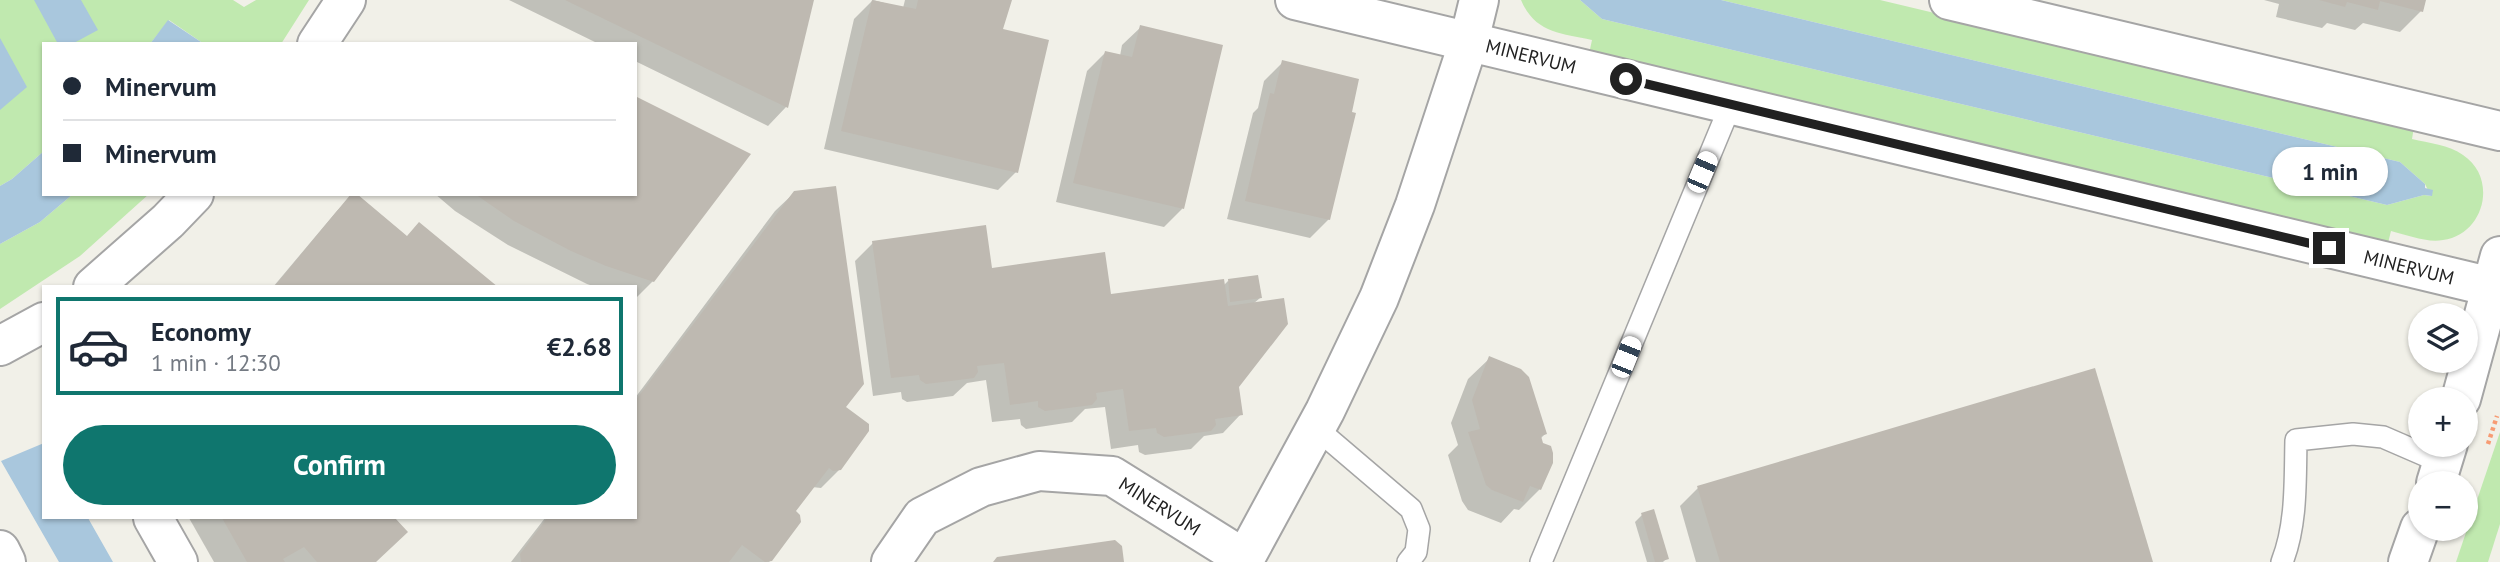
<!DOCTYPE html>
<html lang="en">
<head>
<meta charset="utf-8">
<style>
  :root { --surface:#fff; --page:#f2f2f3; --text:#1f2937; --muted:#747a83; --line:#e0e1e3; --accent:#0f766e }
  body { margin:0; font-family:"PT Sans",sans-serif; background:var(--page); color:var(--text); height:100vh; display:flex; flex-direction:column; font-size:26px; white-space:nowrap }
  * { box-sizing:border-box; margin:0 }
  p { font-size:23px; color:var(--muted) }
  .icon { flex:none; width:38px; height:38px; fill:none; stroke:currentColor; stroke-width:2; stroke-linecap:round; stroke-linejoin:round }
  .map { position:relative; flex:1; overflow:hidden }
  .drawer { position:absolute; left:42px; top:285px; width:595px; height:234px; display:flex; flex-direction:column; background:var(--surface); border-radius:0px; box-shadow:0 2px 5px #0004 }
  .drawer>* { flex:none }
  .top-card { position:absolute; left:42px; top:42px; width:595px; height:154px; border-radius:0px; box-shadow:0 2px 5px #0004; display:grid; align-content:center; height:154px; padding:0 21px; background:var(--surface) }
  .fabs { position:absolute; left:2408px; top:303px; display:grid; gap:14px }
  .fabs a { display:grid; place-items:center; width:70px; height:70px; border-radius:50%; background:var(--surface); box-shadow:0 2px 5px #0004; font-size:35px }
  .end { position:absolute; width:32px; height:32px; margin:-16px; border:9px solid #212121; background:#fff; box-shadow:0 0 0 4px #fff }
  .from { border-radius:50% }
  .bubble { position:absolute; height:49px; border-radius:24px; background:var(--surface); box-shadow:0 2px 5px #0004; font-size:23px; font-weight:800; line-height:49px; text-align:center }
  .car { position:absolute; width:21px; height:42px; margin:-21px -10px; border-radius:9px; box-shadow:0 0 5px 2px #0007; background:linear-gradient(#fff 24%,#345 0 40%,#fff 0 76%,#345 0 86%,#fff 0) }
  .top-card b { display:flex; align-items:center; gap:24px; height:66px; font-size:26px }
  .top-card b+b { border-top:2px solid var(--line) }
  .top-card i { width:18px; height:18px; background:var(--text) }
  ul { padding:12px 0 0; list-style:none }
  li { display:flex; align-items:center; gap:21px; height:98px; margin:0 14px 10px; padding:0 7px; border:4px solid transparent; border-radius:0px }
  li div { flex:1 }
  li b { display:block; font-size:26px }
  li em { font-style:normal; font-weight:800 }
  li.current { border-color:var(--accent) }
  li>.icon { width:63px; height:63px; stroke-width:1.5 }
  .action { display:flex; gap:14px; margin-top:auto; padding:14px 21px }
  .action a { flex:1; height:80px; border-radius:42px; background:var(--accent); color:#fff; font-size:28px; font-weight:800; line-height:80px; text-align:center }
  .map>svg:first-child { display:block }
  .grass { fill:#c0e9af }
  .water { fill:#a9c7dd }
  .shadow { fill:#0003 }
  .building { fill:#beb9b1 }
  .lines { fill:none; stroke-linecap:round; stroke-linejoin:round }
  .lane-casing { stroke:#a5a5a5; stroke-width:24 }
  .street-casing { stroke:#a5a5a5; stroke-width:42 }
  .path { stroke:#f79b73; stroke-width:4.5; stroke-dasharray:3.5 3.5; stroke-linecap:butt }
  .lane { stroke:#fff; stroke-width:21 }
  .street { stroke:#fff; stroke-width:38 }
  .route { stroke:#212121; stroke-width:9 }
  .labels { text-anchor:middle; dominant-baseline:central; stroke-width:5; stroke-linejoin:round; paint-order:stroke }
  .street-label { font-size:19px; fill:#212121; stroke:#fff }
</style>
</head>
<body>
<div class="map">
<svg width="2500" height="562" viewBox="0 0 2500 562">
  <rect width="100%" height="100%" fill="#f1f0e8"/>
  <g class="grass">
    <polygon points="0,0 233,0 244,7 256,0 309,0 281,44 204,44 169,20 150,44 44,44 44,151 12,179 0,186"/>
    <path d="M 1521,0 L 1580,0 L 1602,19 L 2387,205 L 2424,195 L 2431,196 L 2425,184 L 2400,162 L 1721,0 L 1880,0 L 2414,127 L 2412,139 C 2429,143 2449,145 2463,155 C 2498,178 2485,234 2443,240 C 2427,243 2407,235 2391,231 L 2388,243 L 1589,54 L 1592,40 C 1560,33 1535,33 1521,0 Z"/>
    <polygon points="73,194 149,194 80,256 0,309 0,244 40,222"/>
    <polygon points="2500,432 2500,524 2488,562 2456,562"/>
  </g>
  <g class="water">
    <polygon points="34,0 81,0 98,30 72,44 58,44"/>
    <polygon points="1580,0 1721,0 2400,162 2425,184 2425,188 2433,190 2432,196 2424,195 2387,205 1602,19"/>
    <polygon points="168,20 204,44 150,44"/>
    <polygon points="0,38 27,87 0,110"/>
    <polygon points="44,151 44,194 73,194 40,222 0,244 0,186 12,179"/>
    <polygon points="44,443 44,518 88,518 113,562 59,562 1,461"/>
  </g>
  <g class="shadow">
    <polygon points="509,0 812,0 786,107 768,126 635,61 635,44 599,44"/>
    <polygon points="873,0 903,8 905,0 1010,0 1001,30 1016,172 998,190 824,149 854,19"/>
    <polygon points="2264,0 2424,0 2421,11 2400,32 2363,23 2355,30 2327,23 2322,28 2276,17 2279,4"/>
    <polygon points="1141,27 1182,209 1164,227 1056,202 1087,71 1105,53 1120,56 1122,45"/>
    <polygon points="1283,62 1329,219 1310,238 1227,219 1253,113 1258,108 1264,81"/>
    <polygon points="794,193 844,407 840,469 821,488 812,487 794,511 771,560 769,562 511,562 545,518 635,518 635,398 775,211"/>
    <polygon points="353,194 406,237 495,287 273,287 336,212"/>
    <polygon points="435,194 635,194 653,281 635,299 635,287 596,287 587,284 508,245 455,211"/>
    <polygon points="873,243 1109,296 1223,286 1228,281 1260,298 1253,304 1237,386 1241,414 1223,433 1204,436 1191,449 1145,455 1139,452 1138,445 1111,449 1105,407 1085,409 1072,422 1026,429 1021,425 1020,419 992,422 986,380 967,383 953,396 931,399 907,402 902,399 901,392 873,396 855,261"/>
    <polygon points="1490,358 1545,434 1540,439 1540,489 1519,510 1514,509 1501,523 1468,510 1462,501 1448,455 1458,445 1451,423 1468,379"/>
    <polygon points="1698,488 2151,562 1696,562 1680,506"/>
    <polygon points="1642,515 1667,558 1663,562 1647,562 1635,522"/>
    <polygon points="189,518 393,518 375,562 214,562"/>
  </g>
  <g class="building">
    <polygon points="565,0 814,0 788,108"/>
    <polygon points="872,0 916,9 918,0 1012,0 1003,29 1049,40 1018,173 841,131"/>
    <polygon points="2319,0 2426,0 2423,12 2380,1 2378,10 2347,2 2345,7"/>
    <polygon points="1140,25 1223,45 1184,209 1073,183 1105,51 1132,57"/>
    <polygon points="1282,60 1359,79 1352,112 1356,113 1330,220 1245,201 1270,93 1274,94"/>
    <polygon points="635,96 751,154 654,282 606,266 571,251 514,221 475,194 635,194"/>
    <polygon points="836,186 864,384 846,407 869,424 869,431 841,470 833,471 829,468 796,511 800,515 801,522 772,561 765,562 742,545 729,562 521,562 520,554 547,518 635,518 635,401 794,191"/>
    <polygon points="351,194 357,194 407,236 419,222 498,287 274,287"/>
    <polygon points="986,225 992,268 1105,252 1111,294 1224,279 1228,306 1284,298 1288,324 1239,387 1243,415 1215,419 1216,425 1211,431 1164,437 1157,433 1156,428 1129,431 1123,389 1096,393 1097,399 1092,405 1045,411 1038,407 1038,401 1010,405 1004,363 977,366 978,372 974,378 951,381 926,384 920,380 919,375 891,378 872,241"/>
    <polygon points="1258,275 1262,298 1230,302 1228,279"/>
    <polygon points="1489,356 1521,369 1529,377 1547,434 1541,436 1543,443 1551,446 1553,453 1553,463 1541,490 1530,486 1523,502 1492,490 1486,485 1468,432 1480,429 1472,400"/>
    <polygon points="2095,368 2153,562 1720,562 1697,486"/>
    <polygon points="1654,509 1669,559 1659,562 1655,562 1641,513"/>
    <polygon points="222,518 395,518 408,532 376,562 317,562 304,547 283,559 285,562 247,562"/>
    <polygon points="1115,540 1122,546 1124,562 993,562 997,557"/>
  </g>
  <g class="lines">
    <g class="lane-casing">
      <g id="lane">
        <polyline points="1316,428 1411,509 1419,529 1416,552 1408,562"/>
        <polyline points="1541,562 1731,104"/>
        <path d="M 2282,562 C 2297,524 2295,481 2296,440 L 2353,434 L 2383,437 L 2443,463"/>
      </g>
    </g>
    <g class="street-casing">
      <g id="street">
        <polyline points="1295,0 2492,287"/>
        <polyline points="1949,0 2500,131"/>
        <polyline points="317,44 346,0"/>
        <polyline points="93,287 168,221 194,194"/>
        <polyline points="0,346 44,322"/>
        <polyline points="2461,399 2500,256"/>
        <polyline points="2436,483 2448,444"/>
        <polyline points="153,518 178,562"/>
        <polyline points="0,550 6,562"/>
        <polyline points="891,562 922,517 981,487 1039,471 1112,476 1245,559"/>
        <polyline points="1243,562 1325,411 1379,298 1415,205 1469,41 1479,0"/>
        <polyline points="2408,562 2420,528"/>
      </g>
    </g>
    <polyline class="path" points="2488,444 2497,416"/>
    <use href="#lane" class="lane"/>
    <use href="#street" class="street"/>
  </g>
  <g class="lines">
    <polyline class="route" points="1626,79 2329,248"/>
  </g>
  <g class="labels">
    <g class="street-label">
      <text transform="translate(1531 56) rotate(14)">MINERVUM</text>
      <text transform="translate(2409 267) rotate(14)">MINERVUM</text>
      <text transform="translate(1160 506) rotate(32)">MINERVUM</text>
    </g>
  </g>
</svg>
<div class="fabs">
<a><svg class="icon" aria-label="layers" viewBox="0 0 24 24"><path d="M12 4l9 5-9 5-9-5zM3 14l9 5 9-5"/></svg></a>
<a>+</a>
<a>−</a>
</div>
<i class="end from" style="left:1626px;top:79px"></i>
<i class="end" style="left:2329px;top:248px"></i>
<div class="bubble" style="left:2272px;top:147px;width:116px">1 min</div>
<i class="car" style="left:1702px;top:172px;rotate:23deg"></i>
<i class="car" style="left:1626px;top:357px;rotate:22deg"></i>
<div class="top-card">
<b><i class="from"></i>Minervum</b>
<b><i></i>Minervum</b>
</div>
<section class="drawer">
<ul>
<li class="current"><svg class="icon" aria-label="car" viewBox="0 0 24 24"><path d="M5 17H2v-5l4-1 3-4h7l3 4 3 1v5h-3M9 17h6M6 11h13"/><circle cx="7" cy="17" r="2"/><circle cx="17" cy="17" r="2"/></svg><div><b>Economy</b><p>1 min · 12:30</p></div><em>€2.68</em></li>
</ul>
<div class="action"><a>Confirm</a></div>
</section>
</div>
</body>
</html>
